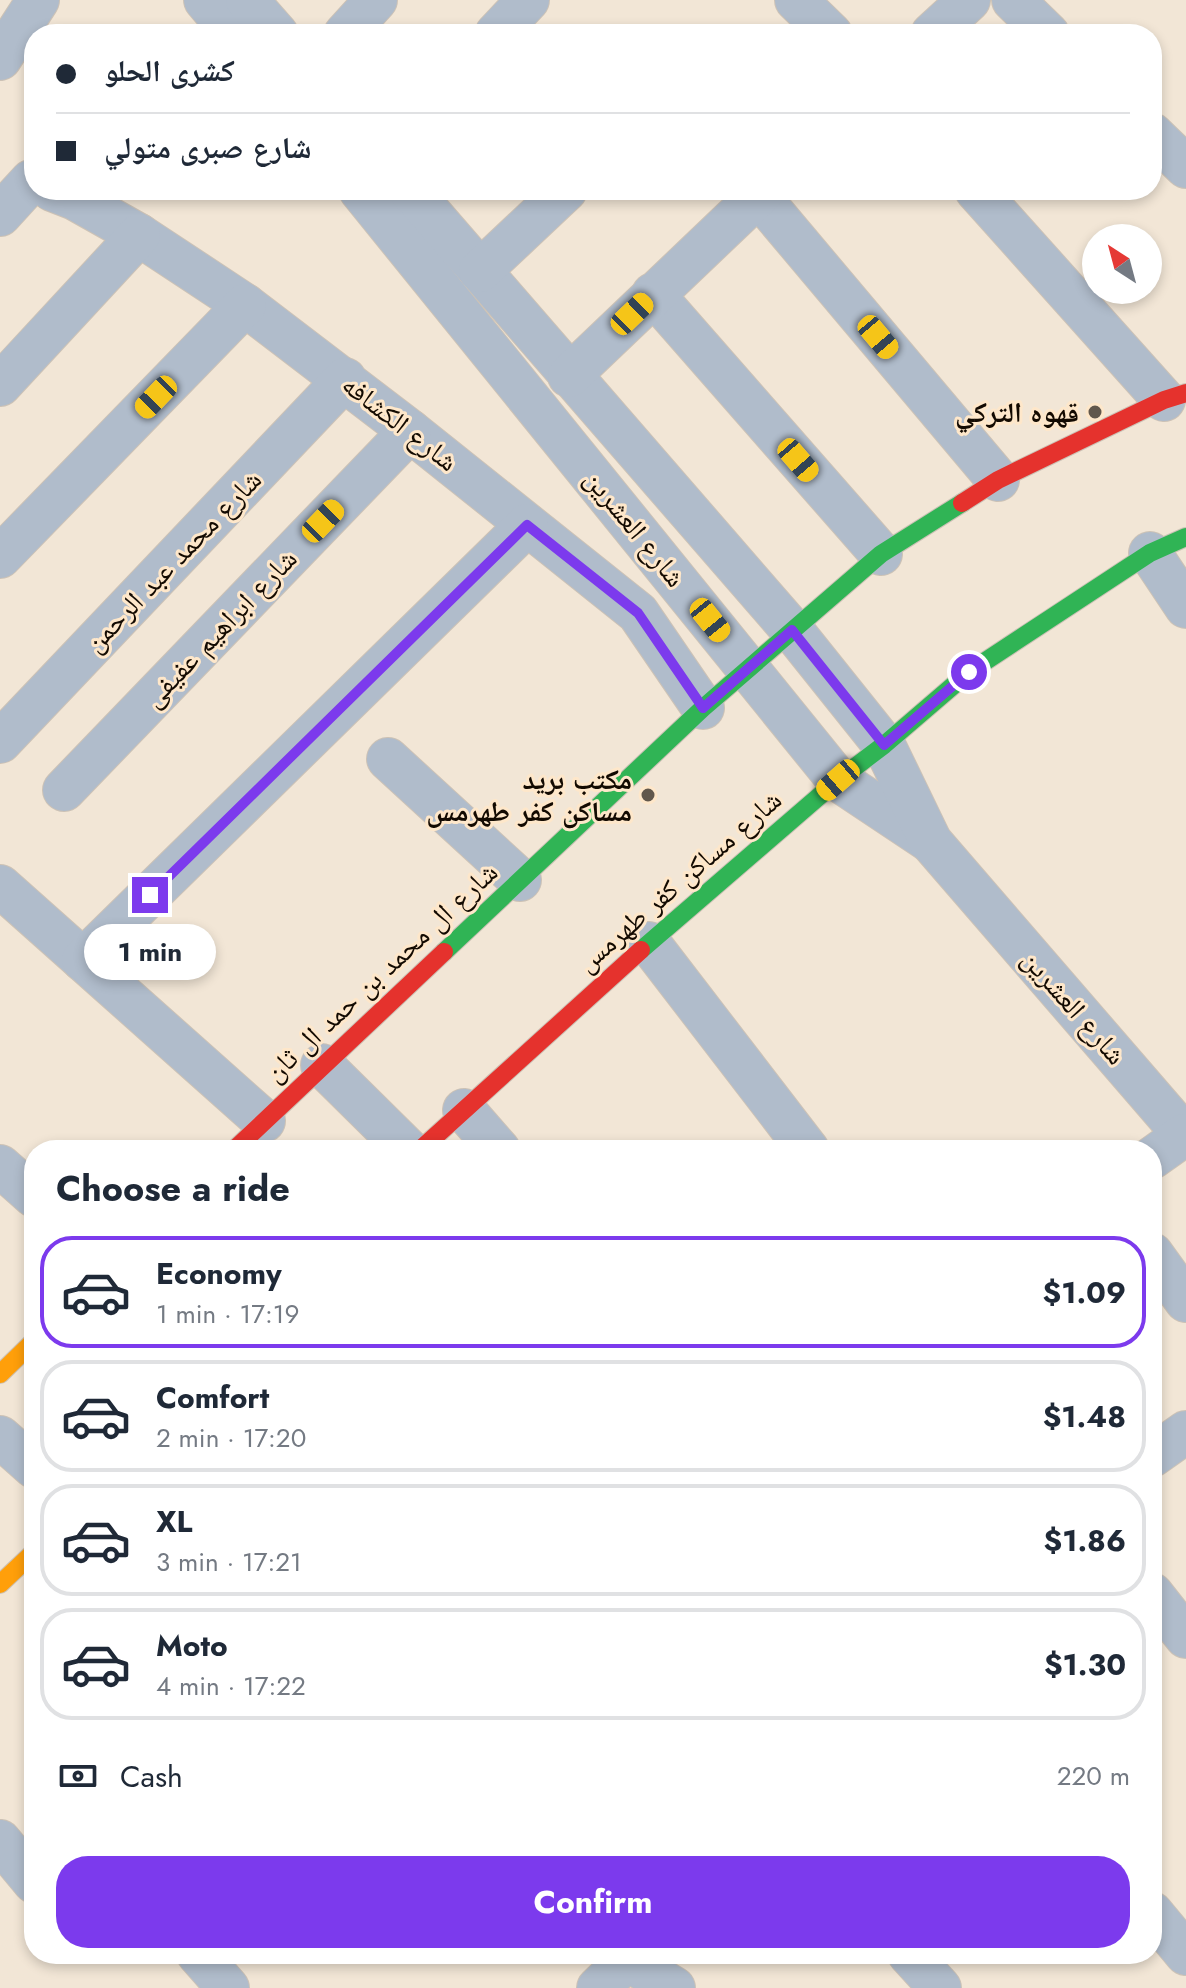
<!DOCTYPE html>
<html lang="en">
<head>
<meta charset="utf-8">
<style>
  :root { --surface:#fff; --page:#f6f6f7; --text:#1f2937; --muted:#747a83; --line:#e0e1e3; --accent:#7c3aed }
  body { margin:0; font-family:Jost,"Noto Naskh Arabic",sans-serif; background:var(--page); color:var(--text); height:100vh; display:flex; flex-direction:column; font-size:30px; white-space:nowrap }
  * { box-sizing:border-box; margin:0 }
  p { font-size:26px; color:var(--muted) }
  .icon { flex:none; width:44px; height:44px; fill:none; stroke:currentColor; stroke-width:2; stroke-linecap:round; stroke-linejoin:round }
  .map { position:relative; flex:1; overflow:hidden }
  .panel { position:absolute; left:24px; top:1140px; width:1138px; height:824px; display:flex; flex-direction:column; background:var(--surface); border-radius:32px; box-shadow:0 4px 12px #0003 }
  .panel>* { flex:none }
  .hud { position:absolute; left:24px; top:24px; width:1138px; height:176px; border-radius:32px; box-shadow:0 4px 12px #0003; display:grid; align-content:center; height:176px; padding:0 32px; background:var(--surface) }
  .needle { width:52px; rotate:324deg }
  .buttons { position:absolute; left:1082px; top:224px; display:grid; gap:16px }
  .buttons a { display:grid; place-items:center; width:80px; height:80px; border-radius:50%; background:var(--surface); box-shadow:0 4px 12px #0003; font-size:40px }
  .end { position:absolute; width:36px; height:36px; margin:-18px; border:10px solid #7c3aed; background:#fff; box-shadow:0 0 0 4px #fff }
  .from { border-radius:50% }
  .bubble { position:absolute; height:56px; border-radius:28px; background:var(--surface); box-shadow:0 4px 12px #0003; font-size:26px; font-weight:700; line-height:56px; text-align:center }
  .car { position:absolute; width:24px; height:48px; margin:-24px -12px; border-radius:10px; box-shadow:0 0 6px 2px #0007; background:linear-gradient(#f5c518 24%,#345 0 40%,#f5c518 0 76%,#345 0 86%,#f5c518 0) }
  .hud b { display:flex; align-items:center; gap:28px; height:76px; font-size:30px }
  .hud b+b { border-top:2px solid var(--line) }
  .hud i { width:20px; height:20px; background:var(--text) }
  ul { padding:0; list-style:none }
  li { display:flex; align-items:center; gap:24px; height:112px; margin:0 16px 12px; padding:0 16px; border:4px solid var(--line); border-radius:32px }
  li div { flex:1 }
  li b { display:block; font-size:30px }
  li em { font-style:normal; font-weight:700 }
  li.current { border-color:var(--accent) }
  li>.icon { width:72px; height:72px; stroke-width:1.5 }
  h2 { padding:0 32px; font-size:36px; line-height:96px }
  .pay { display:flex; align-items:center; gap:20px; height:88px; padding:0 32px; font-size:30px }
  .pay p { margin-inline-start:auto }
  .button { display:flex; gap:16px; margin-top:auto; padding:16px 32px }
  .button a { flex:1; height:92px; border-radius:32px; background:var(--accent); color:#fff; font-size:32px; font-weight:700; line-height:92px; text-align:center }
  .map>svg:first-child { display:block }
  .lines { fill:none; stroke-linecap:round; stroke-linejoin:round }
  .street-casing { stroke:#ccc2b6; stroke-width:44 }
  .fast-casing { stroke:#ccc2b6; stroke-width:20 }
  .slow-casing { stroke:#ccc2b6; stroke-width:20 }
  .jam-casing { stroke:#ccc2b6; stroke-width:20 }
  .street { stroke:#b0bccb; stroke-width:42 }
  .fast { stroke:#30b455; stroke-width:18 }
  .slow { stroke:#ff9f0a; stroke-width:18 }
  .jam { stroke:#e5322d; stroke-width:18 }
  .route { stroke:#7c3aed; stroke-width:10 }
  .poi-dot { fill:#61574c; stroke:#fee7ca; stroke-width:3 }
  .labels { text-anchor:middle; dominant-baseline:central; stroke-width:6; stroke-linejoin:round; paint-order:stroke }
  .poi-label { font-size:28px; font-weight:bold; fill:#130a01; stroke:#fee7ca; text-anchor:end }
  .street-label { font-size:28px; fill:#130a01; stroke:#fee7ca }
</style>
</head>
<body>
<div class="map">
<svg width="1186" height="1988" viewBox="0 0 1186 1988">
  <rect width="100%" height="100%" fill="#f2e6d6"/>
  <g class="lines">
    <g class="street-casing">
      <g id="street">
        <polyline points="205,0 234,34"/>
        <polyline points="247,0 277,34"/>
        <polyline points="796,0 831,34"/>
        <polyline points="1013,0 1048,34"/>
        <polyline points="345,34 376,0"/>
        <polyline points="496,34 528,0"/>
        <polyline points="932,34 969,0"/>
        <polyline points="0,59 38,0"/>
        <polyline points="1152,134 1186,167"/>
        <polyline points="52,190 75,199 139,235 245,305 410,431 638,613 703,708"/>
        <polyline points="360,190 838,780 931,842"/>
        <polyline points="410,190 792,630 884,745 931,842 1186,1137"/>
        <polyline points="976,190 1164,400"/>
        <polyline points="758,195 998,480"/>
        <polyline points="0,215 31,181"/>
        <polyline points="480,271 566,190"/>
        <polyline points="653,294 881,554"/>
        <polyline points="569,376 764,190"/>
        <polyline points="0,385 139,235"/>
        <polyline points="1150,553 1186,607"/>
        <polyline points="0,557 245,305"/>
        <polyline points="0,742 345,379"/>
        <polyline points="388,759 520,880"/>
        <polyline points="64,790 410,431"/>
        <polyline points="0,886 264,1121"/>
        <polyline points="649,943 808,1150"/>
        <polyline points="83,960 527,525"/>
        <polyline points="322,1065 408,1150"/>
        <polyline points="464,1110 499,1150"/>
        <polyline points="1152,1158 1184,1135"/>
        <polyline points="0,1166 34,1196"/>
        <polyline points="1152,1254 1186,1301"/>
        <polyline points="0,1437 34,1467"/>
        <polyline points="1152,1456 1186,1432"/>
        <polyline points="1152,1594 1186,1637"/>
        <polyline points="0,1841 34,1882"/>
        <polyline points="1152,1913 1186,1954"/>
        <polyline points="198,1954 228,1988"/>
        <polyline points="618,1954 674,1988"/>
        <polyline points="909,1954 940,1988"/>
        <polyline points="598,1988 627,1960"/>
      </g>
    </g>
    <g class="fast-casing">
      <g id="fast">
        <polyline points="641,950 838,780 884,745 969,672 1150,553 1186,537"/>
        <polyline points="444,952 703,708 881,554 962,503"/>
      </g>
    </g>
    <g class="slow-casing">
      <g id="slow">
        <polyline points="0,1374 34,1341"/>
        <polyline points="0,1584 34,1552"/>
      </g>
    </g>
    <g class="jam-casing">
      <g id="jam">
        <polyline points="962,503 998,480 1164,400 1186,393"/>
        <polyline points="234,1150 444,952"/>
        <polyline points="420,1150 641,950"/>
      </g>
    </g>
    <use href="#street" class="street"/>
    <use href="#fast" class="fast"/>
    <use href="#slow" class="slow"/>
    <use href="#jam" class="jam"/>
  </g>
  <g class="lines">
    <polyline class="route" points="150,895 527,525 638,613 703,708 792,630 884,745 969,672"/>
  </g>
  <g class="poi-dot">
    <circle cx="1095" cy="412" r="8"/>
    <circle cx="648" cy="795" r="8"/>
  </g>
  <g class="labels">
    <g class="poi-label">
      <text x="1079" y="412">قهوه التركي</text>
      <text x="632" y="779">مكتب بريد<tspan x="632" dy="32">مساكن كفر طهرمس</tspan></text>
    </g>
    <g class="street-label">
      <text transform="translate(400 423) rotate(38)">شارع الكشافه</text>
      <text transform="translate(635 528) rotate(51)">شارع العشرين</text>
      <text transform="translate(173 561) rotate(-46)">شارع محمد عبد الرحمن</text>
      <text transform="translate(220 628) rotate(-46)">شارع ابراهيم عفيفى</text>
      <text transform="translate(679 881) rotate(-41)">شارع مساكن كفر طهرمس</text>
      <text transform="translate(381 972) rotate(-43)">شارع ال محمد بن حمد ال ثان</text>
      <text transform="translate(1074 1007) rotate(49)">شارع العشرين</text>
    </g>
  </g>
</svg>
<div class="buttons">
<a><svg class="needle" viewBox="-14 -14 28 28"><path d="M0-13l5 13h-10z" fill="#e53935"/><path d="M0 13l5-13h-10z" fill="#747a83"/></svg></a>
</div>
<i class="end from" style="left:969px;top:672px"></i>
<i class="end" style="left:150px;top:895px"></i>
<div class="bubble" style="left:84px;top:924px;width:132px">1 min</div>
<i class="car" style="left:632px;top:314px;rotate:46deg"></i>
<i class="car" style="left:878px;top:337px;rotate:140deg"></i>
<i class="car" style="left:156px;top:397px;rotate:224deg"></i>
<i class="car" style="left:798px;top:460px;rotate:139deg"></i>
<i class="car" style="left:323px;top:521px;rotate:44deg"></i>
<i class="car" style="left:710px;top:620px;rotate:141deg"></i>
<i class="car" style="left:838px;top:780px;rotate:229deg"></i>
<div class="hud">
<b><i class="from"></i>كشرى الحلو</b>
<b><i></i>شارع صبرى متولي</b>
</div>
<section class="panel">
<h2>Choose a ride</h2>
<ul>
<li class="current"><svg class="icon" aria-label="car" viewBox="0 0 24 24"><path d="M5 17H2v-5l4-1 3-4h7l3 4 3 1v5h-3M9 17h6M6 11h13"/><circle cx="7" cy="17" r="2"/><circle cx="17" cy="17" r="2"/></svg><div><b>Economy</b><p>1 min · 17:19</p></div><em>$1.09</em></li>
<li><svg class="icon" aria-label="car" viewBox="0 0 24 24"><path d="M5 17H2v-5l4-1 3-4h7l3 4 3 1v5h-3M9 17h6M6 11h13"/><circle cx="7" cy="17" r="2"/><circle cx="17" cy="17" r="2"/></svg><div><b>Comfort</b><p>2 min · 17:20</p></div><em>$1.48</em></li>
<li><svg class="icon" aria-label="car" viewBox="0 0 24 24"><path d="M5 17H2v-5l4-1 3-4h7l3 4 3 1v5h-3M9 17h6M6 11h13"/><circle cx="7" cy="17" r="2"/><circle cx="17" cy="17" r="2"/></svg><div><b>XL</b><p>3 min · 17:21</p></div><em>$1.86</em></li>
<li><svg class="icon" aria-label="car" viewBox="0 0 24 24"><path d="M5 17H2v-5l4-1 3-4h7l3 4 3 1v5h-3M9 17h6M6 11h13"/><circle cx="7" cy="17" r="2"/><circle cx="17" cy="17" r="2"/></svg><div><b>Moto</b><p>4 min · 17:22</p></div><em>$1.30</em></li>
</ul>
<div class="pay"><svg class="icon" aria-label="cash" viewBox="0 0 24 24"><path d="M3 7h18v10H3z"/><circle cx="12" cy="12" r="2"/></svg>Cash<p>220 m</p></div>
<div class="button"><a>Confirm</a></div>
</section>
</div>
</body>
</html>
